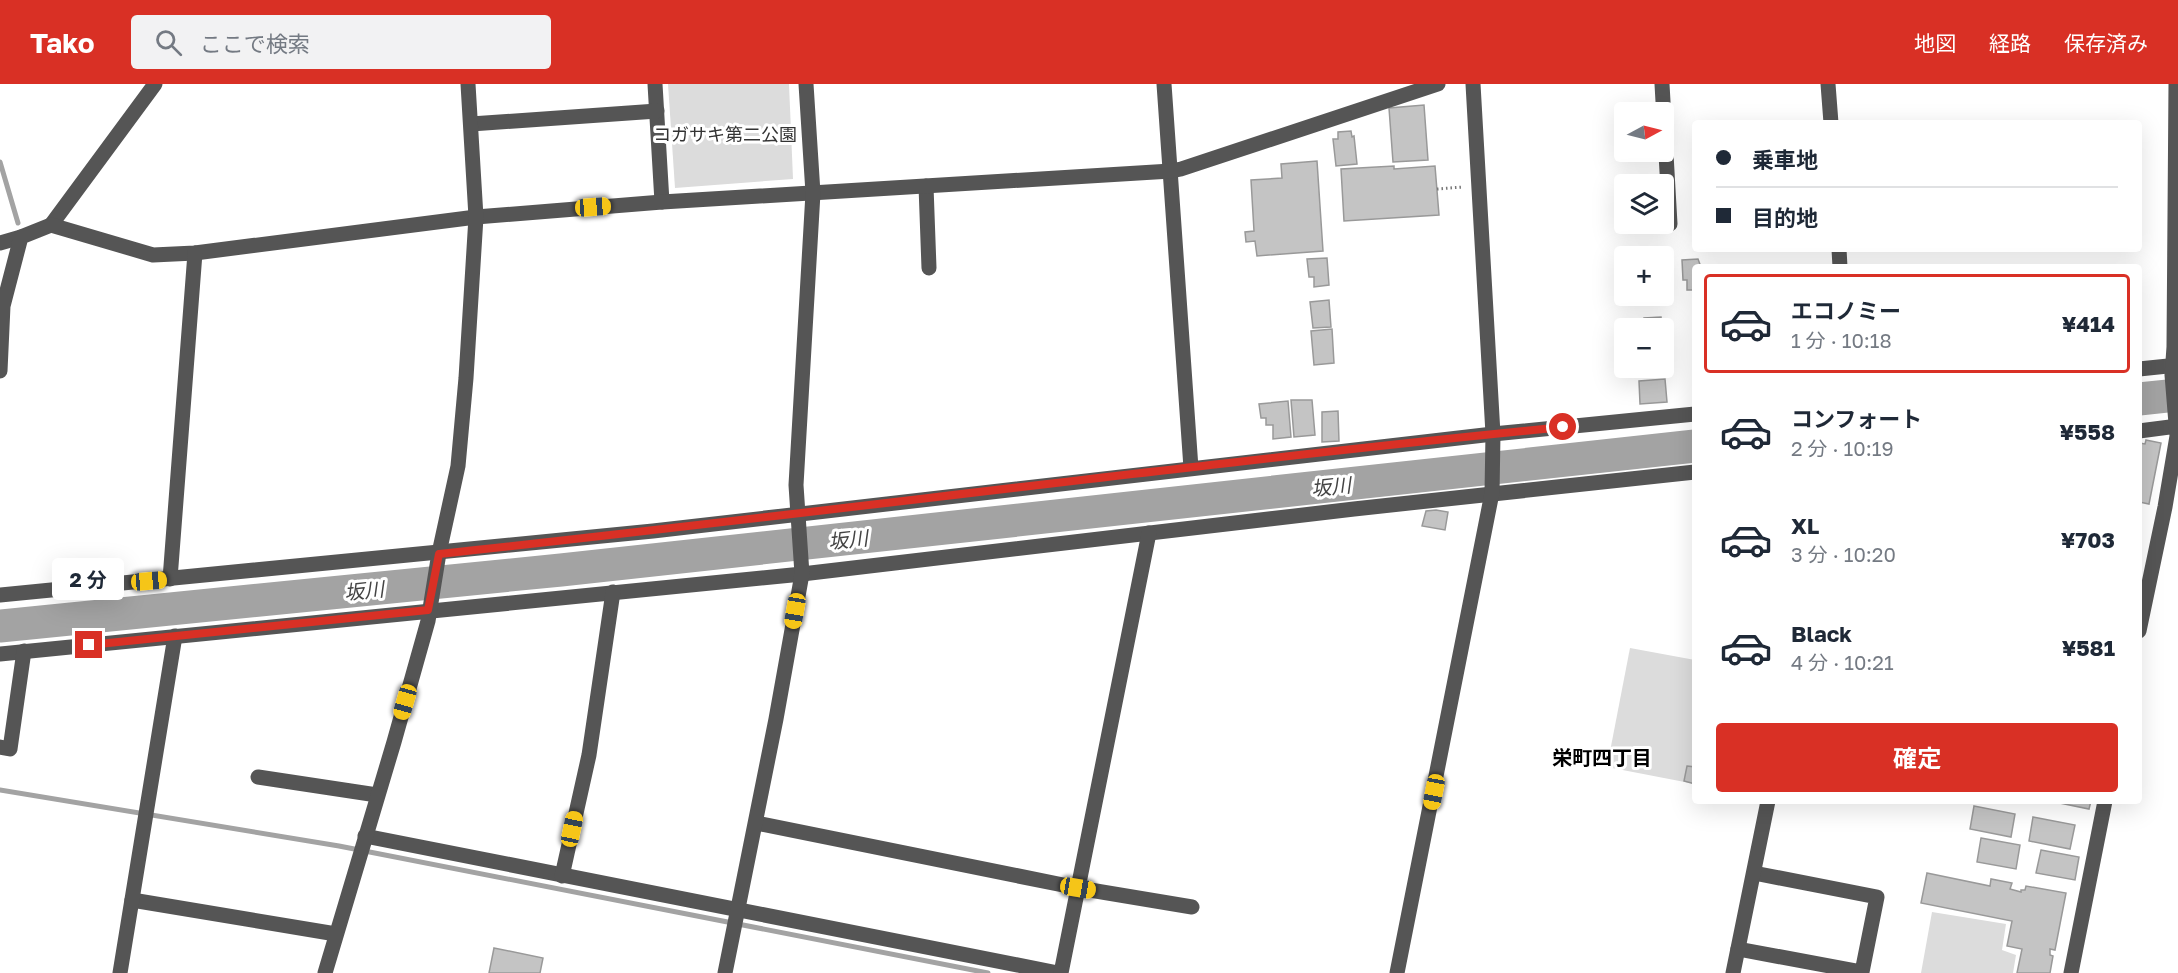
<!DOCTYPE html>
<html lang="ja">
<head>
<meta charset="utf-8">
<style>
  :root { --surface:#fff; --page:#f2f2f3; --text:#1f2937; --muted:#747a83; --line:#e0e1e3; --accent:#d93025 }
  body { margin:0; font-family:"Golos Text","Noto Sans JP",sans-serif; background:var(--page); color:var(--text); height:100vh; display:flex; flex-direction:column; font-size:22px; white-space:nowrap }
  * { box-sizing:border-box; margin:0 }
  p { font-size:20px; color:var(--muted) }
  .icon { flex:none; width:33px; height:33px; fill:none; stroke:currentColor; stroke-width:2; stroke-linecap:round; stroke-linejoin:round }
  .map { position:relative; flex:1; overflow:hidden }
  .details { position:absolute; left:1692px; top:180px; width:450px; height:540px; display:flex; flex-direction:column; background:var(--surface); border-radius:6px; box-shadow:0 6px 24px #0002 }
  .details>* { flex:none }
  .hud { position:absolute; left:1692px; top:36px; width:450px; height:132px; border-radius:6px; box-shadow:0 6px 24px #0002; display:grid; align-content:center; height:132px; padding:0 24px; background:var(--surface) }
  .needle { width:39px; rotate:83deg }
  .tools { position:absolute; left:1614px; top:18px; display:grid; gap:12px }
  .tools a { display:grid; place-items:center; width:60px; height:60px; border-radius:6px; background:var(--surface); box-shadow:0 6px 24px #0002; font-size:30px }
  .end { position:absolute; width:27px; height:27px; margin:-14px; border:8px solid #d93025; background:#fff; box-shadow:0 0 0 3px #fff }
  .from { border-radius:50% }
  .bubble { position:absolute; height:42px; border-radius:6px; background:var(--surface); box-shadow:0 6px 24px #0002; font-size:20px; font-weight:700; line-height:42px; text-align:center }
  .car { position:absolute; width:18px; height:36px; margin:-18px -9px; border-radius:8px; box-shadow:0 0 4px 2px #0007; background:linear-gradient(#f5c518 24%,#345 0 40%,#f5c518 0 76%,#345 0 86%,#f5c518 0) }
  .hud b { display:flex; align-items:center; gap:21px; height:57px; font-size:22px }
  .hud b+b { border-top:2px solid var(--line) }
  .hud i { width:15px; height:15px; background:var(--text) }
  ul { padding:10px 0 0; list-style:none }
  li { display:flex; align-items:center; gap:18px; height:99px; margin:0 12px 9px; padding:0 12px; border:3px solid transparent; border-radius:6px }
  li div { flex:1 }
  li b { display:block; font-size:22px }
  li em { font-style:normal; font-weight:700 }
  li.active { border-color:var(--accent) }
  li>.icon { width:54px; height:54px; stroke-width:1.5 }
  .cta { display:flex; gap:12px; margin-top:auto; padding:12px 24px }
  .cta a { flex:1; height:69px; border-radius:6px; background:var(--accent); color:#fff; font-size:24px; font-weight:700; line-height:69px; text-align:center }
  header { display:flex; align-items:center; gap:36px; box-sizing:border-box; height:84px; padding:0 30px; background:var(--accent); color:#fff }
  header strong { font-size:28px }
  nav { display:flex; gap:33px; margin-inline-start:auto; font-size:21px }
  .search { width:420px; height:54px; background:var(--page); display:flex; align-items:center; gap:15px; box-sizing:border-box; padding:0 21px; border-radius:6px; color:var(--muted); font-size:22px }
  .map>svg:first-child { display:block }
  .green { fill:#dcdcdc }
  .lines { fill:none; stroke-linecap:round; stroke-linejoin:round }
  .stream { stroke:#a3a3a3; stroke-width:5 }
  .river { stroke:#a3a3a3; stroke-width:33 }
  .building { fill:#c4c4c4; stroke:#999; stroke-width:1.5 }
  .path { stroke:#777; stroke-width:3; stroke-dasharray:1.5 3; stroke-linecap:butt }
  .minor { stroke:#555; stroke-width:15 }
  .route { stroke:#d93025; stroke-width:8 }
  .labels { text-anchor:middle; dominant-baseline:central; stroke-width:6; stroke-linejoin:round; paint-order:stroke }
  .park-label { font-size:18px; fill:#333; stroke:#fff }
  .water-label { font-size:20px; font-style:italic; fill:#444; stroke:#fff }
  .neighbourhood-label { font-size:20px; font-weight:bold; fill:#000; stroke:#fff }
</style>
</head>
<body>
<header>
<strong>Tako</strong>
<div class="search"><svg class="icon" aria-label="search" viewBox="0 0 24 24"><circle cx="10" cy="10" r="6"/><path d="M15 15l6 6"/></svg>ここで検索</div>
<nav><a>地図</a><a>経路</a><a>保存済み</a></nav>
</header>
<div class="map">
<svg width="2178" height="889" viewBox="0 0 2178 889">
  <rect width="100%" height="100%" fill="#fff"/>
  <g class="green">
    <polygon points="668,0 789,0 793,95 675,104"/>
    <polygon points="1630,564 1695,576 1695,700 1607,683"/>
    <polygon points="1932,828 2006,840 2002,866 2016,871 2013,889 1921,889"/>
  </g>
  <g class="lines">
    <g class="stream">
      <polyline points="0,78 18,139"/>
      <polyline points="0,706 339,762 988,889"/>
    </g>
    <g class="river">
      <polyline points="2139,315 2178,311"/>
      <polyline points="0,542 561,486 1695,362"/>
    </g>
  </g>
  <g class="building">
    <polygon points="1424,21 1428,76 1393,78 1389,24"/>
    <polygon points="1351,47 1352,53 1354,52 1357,80 1336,82 1333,55 1338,55 1338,48"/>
    <polygon points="1317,77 1323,167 1257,172 1255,157 1246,158 1245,148 1254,147 1251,96 1282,94 1281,80"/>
    <polygon points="1394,82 1394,85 1435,82 1439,131 1344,137 1341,85"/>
    <polygon points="1327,174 1329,201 1314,203 1314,193 1309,193 1307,175"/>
    <polygon points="1698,175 1701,183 1695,183 1695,206 1687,206 1687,196 1683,196 1682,176"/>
    <polygon points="1329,216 1331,243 1313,244 1310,218"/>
    <polygon points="1661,233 1662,244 1644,244 1644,234"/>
    <polygon points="1332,245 1334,279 1314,281 1311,247"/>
    <polygon points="1664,261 1666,288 1647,289 1647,284 1664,284"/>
    <polygon points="1665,295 1667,318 1640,320 1639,297"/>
    <polygon points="1291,316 1312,316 1315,351 1294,353"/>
    <polygon points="1288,317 1291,353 1273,355 1273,341 1266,341 1266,334 1261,334 1259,320"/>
    <polygon points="1338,327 1339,357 1322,358 1322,328"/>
    <polygon points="2146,356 2161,359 2149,420 2139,418 2139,359 2145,360"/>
    <polygon points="1436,426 1448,428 1445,446 1422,442 1426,427"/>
    <polygon points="1687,682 1695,683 1695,700 1684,697"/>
    <polygon points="2050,717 2091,717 2089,725"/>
    <polygon points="1974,722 2015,730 2011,753 1970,745"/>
    <polygon points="2033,733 2075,741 2070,765 2029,757"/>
    <polygon points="1981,754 2020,761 2016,785 1977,778"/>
    <polygon points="2041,766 2079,773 2075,796 2036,789"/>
    <polygon points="1927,789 1990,802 1991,795 2012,799 2010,805 2021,808 2021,806 2025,806 2026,802 2066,809 2055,866 2050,865 2050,871 2053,872 2050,889 2017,889 2022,865 2007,862 2012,837 1921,819"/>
    <polygon points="494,864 543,874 540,889 489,889"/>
  </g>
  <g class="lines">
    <polyline class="path" points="1437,105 1463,103"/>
    <g class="minor">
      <polyline points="655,0 662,118"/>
      <polyline points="1164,0 1191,384"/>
      <polyline points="1662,0 1670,140"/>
      <polyline points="1828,0 1831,39"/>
      <polyline points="471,40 657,27"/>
      <polyline points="926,102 929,184"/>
      <polyline points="51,141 155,0"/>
      <polyline points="0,159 21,153"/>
      <polyline points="1839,165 1840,183"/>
      <polyline points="2139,285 2178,281"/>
      <polyline points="0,287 3,222 21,153 51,141 153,171 195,169 476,133 662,118 1171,87 1181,85 1438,0"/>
      <polyline points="2139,347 2178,342"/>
      <polyline points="170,495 195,169"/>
      <polyline points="0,511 653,447 1493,350 1695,330"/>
      <polyline points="2139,547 2165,423 2177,352 2172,291 2174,263 2176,0"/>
      <polyline points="0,570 802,490 1354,425 1695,388"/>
      <polyline points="0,663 10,665 24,567"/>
      <polyline points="258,693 377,711"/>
      <polyline points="756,739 1078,804 1192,823"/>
      <polyline points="365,752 1058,889"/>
      <polyline points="562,792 589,671 613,508"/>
      <polyline points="132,816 336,850"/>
      <polyline points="1738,865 1862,888 1877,813 1754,789"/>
      <polyline points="120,889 175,552"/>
      <polyline points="325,889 394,658 428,537 439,469 458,382 466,294 476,133 468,0"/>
      <polyline points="725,889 776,635 802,490 796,401 813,109 806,0"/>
      <polyline points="1061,889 1149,449"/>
      <polyline points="1397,889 1492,409 1493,350 1473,0"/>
      <polyline points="1733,889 1768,717"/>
      <polyline points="2071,889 2105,717"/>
    </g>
  </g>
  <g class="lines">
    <path class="route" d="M 89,561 L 428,526 L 439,470 C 814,430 1188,380 1563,343"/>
  </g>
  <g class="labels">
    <g class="park-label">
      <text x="725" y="50">コガサキ第二公園</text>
    </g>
    <g class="water-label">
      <text transform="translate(1331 402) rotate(-6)">坂川</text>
      <text transform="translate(848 455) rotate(-6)">坂川</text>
      <text transform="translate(364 506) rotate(-6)">坂川</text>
    </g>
    <g class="neighbourhood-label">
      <text x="1602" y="673">栄町四丁目</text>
    </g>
  </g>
</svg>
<div class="tools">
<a><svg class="needle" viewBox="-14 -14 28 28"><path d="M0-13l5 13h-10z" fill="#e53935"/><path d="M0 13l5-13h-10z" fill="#747a83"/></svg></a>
<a><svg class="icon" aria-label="layers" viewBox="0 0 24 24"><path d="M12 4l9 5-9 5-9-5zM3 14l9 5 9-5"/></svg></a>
<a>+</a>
<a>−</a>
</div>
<i class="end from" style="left:1563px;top:343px"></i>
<i class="end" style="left:89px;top:561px"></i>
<div class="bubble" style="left:52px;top:474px;width:72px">2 分</div>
<i class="car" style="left:593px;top:123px;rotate:86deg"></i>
<i class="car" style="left:149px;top:497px;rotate:85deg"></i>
<i class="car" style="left:795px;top:527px;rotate:190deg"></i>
<i class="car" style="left:405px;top:618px;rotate:196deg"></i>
<i class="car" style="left:1434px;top:708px;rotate:191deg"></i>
<i class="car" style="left:572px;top:745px;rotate:12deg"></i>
<i class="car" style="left:1078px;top:804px;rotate:100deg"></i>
<div class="hud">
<b><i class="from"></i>乗車地</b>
<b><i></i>目的地</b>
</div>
<section class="details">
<ul>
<li class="active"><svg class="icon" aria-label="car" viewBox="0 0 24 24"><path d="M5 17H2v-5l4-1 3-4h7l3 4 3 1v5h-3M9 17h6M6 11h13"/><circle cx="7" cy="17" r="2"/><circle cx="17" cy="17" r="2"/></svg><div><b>エコノミー</b><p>1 分 · 10:18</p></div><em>¥414</em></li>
<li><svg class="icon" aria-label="car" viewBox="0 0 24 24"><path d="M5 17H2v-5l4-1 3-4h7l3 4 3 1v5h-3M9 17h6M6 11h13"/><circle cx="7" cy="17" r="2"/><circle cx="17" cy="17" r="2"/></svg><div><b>コンフォート</b><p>2 分 · 10:19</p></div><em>¥558</em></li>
<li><svg class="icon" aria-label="car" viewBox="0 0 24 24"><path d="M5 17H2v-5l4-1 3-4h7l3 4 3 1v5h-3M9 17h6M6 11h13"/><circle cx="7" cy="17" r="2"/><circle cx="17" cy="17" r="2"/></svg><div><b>XL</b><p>3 分 · 10:20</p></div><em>¥703</em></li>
<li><svg class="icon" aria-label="car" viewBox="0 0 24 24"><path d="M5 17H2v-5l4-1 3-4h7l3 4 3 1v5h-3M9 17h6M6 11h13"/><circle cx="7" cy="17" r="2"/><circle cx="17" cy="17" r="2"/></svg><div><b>Black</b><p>4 分 · 10:21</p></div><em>¥581</em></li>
</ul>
<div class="cta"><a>確定</a></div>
</section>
</div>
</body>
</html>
